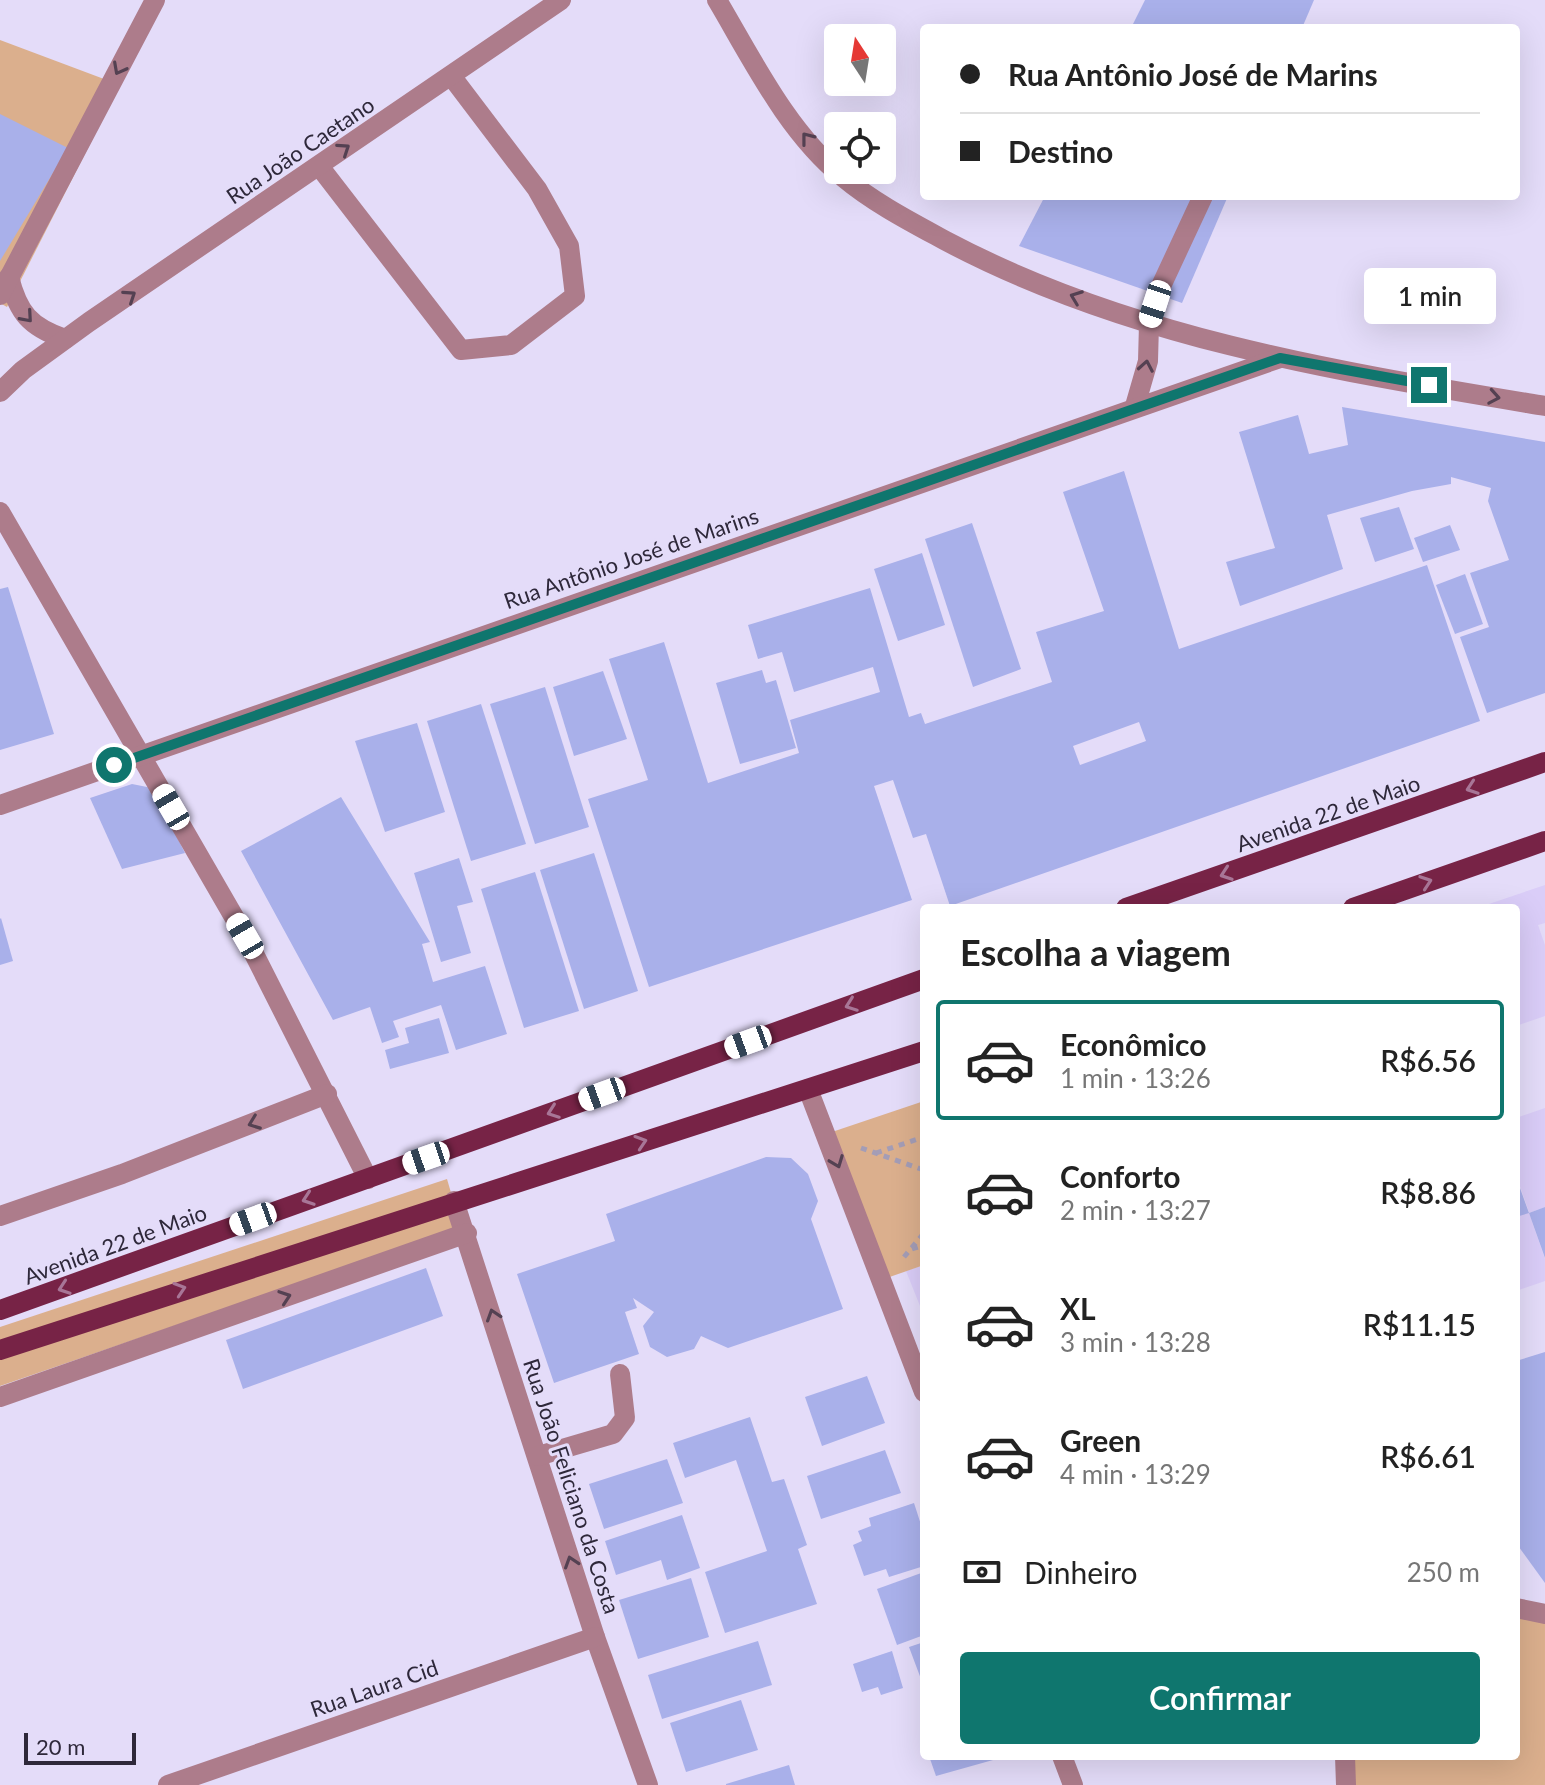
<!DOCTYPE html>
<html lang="pt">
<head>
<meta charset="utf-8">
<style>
  :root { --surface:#fff; --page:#f6f6f6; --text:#222; --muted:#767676; --line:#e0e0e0; --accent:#0f766e }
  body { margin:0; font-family:Lato,sans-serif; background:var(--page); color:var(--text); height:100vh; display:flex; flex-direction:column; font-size:30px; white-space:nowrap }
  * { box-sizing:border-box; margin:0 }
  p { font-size:26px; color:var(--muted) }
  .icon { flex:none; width:44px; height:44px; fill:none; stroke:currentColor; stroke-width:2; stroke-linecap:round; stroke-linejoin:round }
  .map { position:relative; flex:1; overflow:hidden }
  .panel { position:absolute; left:920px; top:904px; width:600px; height:856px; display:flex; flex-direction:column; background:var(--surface); border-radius:8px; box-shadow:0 8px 32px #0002 }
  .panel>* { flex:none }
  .hud { position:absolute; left:920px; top:24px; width:600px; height:176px; border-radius:8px; box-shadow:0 8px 32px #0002; display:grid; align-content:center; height:176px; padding:0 40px; background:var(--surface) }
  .needle { width:52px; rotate:348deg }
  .buttons { position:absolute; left:824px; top:24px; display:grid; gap:16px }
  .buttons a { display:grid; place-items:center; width:72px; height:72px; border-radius:8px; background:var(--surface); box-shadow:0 8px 32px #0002; font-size:40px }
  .scale { position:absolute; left:24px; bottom:20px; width:112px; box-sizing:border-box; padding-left:8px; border:4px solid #2e283a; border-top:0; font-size:22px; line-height:28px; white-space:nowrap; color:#2e283a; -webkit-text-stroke:6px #e4dcf9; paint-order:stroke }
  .end { position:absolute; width:36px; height:36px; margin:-18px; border:10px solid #0f766e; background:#fff; box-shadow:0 0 0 4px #fff }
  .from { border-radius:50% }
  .bubble { position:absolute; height:56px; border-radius:8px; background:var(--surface); box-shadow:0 8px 32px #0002; font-size:26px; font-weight:600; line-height:56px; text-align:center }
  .car { position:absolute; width:24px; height:48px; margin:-24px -12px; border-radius:10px; box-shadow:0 0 6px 2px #0007; background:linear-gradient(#fff 24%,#345 0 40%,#fff 0 76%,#345 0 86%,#fff 0) }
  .hud b { display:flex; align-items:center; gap:28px; height:76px; font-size:30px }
  .hud b+b { border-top:2px solid var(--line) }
  .hud i { width:20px; height:20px; background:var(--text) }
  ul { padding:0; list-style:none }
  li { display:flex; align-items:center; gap:24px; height:120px; margin:0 16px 12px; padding:0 24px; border:4px solid transparent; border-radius:8px }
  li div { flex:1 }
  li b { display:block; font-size:30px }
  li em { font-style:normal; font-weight:600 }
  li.selected { border-color:var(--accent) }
  li>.icon { width:72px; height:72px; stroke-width:1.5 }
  h2 { padding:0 40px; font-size:36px; line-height:96px }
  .pay { display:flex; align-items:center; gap:20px; height:88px; padding:0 40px; font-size:30px }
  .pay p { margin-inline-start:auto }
  .action { display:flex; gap:16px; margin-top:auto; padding:16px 40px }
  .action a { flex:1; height:92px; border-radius:8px; background:var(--accent); color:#fff; font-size:32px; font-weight:600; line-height:92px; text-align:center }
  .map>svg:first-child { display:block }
  .built { fill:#dacdf8 }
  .green { fill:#dbaf8d }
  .building { fill:#a9b0ea; fill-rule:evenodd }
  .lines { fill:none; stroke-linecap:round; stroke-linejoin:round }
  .path { stroke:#a49db6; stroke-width:5; stroke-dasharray:6 6; stroke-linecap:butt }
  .minor { stroke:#ad7c8b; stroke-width:20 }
  .major { stroke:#772346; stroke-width:20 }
  .oneway { stroke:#544152 }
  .oneway2 { stroke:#a87697 }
  .route { stroke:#0f766e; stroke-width:10 }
  .labels { text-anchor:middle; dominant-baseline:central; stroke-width:6; stroke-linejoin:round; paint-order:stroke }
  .street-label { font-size:22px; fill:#2e283a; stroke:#e4dcf9 }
</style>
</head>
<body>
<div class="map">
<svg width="1545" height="1785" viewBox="0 0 1545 1785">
  <rect width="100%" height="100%" fill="#e4dcf9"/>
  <g class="built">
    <polygon points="1545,885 1545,923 1538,925 1545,945 1545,1016 1516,1026 1516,908 1477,908"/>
    <polygon points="1545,1108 1545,1207 1529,1213 1545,1259 1545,1281 1516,1291 1516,1217 1529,1212 1516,1175 1516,1118"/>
    <polygon points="924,1265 924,1316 906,1271"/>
  </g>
  <g class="green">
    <polygon points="0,40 120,85 7,307 0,303"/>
    <polygon points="924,1101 924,1265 881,1280 826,1134"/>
    <polygon points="447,1179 461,1227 0,1386 0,1327"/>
    <polygon points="1516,1614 1545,1619 1545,1785 1353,1785 1350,1756 1516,1756"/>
  </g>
  <g class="building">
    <polygon points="1145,0 1314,0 1302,28 1131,28"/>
    <polygon points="0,114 68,148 0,261"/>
    <polygon points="1045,196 1228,196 1182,303 1019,246"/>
    <polygon points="1342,407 1545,442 1545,693 1487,713 1460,637 1489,627 1470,573 1509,560 1488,501 1491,488 1451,477 1451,484 1412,491 1327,515 1343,569 1240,606 1226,562 1275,548 1239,432 1298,415 1309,454 1348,445"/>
    <path d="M 1124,471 L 1179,649 L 1427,565 L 1480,721 L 950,906 L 926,834 L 913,838 L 893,780 L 874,786 L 912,900 L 649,987 L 588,799 L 648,780 L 609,659 L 664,642 L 708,783 L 799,753 L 790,720 L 880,692 L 873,667 L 794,692 L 782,652 L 758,659 L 748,625 L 870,588 L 909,717 L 921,713 L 925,724 L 1052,682 L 1036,632 L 1104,611 L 1063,492 ZM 1139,722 L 1146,741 L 1080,765 L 1073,746 Z"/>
    <polygon points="1399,507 1414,549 1375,562 1360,518"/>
    <polygon points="972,523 1021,669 973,687 925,539"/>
    <polygon points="1450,525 1460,550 1423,562 1414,538"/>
    <polygon points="922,553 945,625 898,641 874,569"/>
    <polygon points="1465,574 1483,624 1455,634 1436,585"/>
    <polygon points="8,587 54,734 0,750 0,589"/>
    <polygon points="762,670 766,683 776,680 796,748 740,764 716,683"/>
    <polygon points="603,671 627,739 574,756 553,687"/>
    <polygon points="545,687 589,827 535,844 490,704"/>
    <polygon points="481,704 526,844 471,861 427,721"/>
    <polygon points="417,723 445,812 385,832 355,741"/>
    <polygon points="132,784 152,788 185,853 122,869 90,798"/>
    <polygon points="341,797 430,942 422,944 433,982 485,966 507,1034 456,1050 441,1005 393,1021 399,1037 382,1043 370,1007 333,1020 241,851"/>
    <polygon points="594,853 638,991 584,1009 540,870"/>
    <polygon points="459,858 473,902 457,906 471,953 441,962 414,873"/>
    <polygon points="535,872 579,1011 524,1028 481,889"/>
    <polygon points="1,918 13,961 0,965 0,919"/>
    <polygon points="439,1018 449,1053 390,1069 385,1050 409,1043 405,1028"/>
    <polygon points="766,1157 791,1158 808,1174 818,1201 811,1219 843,1309 728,1348 701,1336 694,1349 667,1357 650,1347 643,1326 654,1312 633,1298 637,1308 625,1312 639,1354 554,1383 517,1274 615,1241 606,1214"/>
    <polygon points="1516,1177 1529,1213 1545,1207 1545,1258 1529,1213 1516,1217"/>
    <polygon points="426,1268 443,1316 243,1389 226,1340"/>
    <polygon points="1545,1352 1545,1583 1516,1543 1516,1361"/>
    <polygon points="867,1376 885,1423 822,1446 805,1397"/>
    <polygon points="750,1417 772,1482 784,1479 807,1545 798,1549 817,1604 725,1633 705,1572 767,1551 736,1460 685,1478 673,1443"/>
    <polygon points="885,1450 901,1493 821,1519 807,1476"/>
    <polygon points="667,1459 683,1503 604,1529 589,1484"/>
    <polygon points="914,1503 924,1534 924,1566 889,1577 886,1569 864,1576 853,1545 862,1541 858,1531 871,1526 869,1518"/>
    <polygon points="682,1515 700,1568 667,1580 661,1560 616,1575 605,1541"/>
    <polygon points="924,1572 924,1635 897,1645 877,1589"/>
    <polygon points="691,1578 709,1637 638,1659 619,1600"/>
    <polygon points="758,1641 772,1685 662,1719 648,1675"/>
    <polygon points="924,1642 924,1687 909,1647"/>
    <polygon points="892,1651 903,1688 881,1695 878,1687 862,1692 853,1664"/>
    <polygon points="741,1700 758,1750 686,1772 670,1723"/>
    <polygon points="929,1756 992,1756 993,1760 936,1776"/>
    <polygon points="789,1765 795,1785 726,1785 726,1784"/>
  </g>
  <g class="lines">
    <g class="path">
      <polyline points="861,1148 924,1170"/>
      <polyline points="876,1153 924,1137"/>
      <polyline points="912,1249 924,1245"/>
      <polyline points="904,1257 924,1233"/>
    </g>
    <g class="minor">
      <path d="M 717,0 C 752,59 788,133 843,177 C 874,203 911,222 946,241 C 1131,339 1341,372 1545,406"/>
      <polyline points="319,166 461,350 511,345 575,296 569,246 537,189 452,77"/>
      <path d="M 9,277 C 18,313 30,327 65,339"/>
      <polyline points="0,295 155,0"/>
      <polyline points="0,392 23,370 89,322 561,0"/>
      <polyline points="1135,406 1148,361 1149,324 1162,284 1203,196"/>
      <polyline points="0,512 245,936 368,1179"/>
      <polyline points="0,805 1280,358"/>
      <polyline points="808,1089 924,1392"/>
      <polyline points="454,1201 595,1637 648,1785"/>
      <polyline points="0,1216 122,1174 327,1094"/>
      <polyline points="0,1397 467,1233"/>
      <polyline points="538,1456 613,1434 625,1418 620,1374"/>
      <polyline points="1516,1608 1545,1614"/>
      <polyline points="1062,1756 1073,1785"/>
      <polyline points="1345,1756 1346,1785"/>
      <polyline points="168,1785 595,1637"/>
    </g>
    <g class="major">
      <polyline points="1126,908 1545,762"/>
      <polyline points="1353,908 1545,841"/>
      <polyline points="0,1310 924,979"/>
      <polyline points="0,1350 924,1051"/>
    </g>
  </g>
  <defs><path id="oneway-chevron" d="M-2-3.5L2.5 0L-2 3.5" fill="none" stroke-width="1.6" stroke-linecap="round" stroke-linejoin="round" transform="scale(2)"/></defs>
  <g class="oneway">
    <use href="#oneway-chevron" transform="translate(119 69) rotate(118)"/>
    <use href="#oneway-chevron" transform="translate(807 138) rotate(-128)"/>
    <use href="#oneway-chevron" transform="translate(344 149) rotate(-34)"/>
    <use href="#oneway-chevron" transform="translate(130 296) rotate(-34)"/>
    <use href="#oneway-chevron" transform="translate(1076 297) rotate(-159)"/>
    <use href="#oneway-chevron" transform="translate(27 317) rotate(49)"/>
    <use href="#oneway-chevron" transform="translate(1146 366) rotate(-80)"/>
    <use href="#oneway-chevron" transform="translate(1494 397) rotate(10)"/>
    <use href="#oneway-chevron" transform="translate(254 1123) rotate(159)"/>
    <use href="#oneway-chevron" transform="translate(837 1162) rotate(69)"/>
    <use href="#oneway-chevron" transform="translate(285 1297) rotate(-19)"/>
    <use href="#oneway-chevron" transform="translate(493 1315) rotate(-108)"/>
    <use href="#oneway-chevron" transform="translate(571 1562) rotate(-108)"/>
  </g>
  <g class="oneway2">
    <use href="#oneway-chevron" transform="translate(1472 788) rotate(161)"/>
    <use href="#oneway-chevron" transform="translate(1226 874) rotate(161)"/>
    <use href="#oneway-chevron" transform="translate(1426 882) rotate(-19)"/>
    <use href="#oneway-chevron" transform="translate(851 1005) rotate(160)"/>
    <use href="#oneway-chevron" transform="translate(553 1112) rotate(160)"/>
    <use href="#oneway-chevron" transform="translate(641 1142) rotate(-18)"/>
    <use href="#oneway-chevron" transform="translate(308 1199) rotate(161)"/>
    <use href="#oneway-chevron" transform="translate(64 1288) rotate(161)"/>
    <use href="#oneway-chevron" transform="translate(180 1289) rotate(-18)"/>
  </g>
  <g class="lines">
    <polyline class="route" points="114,765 1280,358 1429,385"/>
  </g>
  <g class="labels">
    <g class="street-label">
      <text transform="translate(300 150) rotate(-34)">Rua João Caetano</text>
      <text transform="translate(631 558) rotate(-19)">Rua Antônio José de Marins</text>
      <text transform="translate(1328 813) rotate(-19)">Avenida 22 de Maio</text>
      <text transform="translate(115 1244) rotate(-20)">Avenida 22 de Maio</text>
      <text transform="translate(572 1486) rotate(72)">Rua João Feliciano da Costa</text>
      <text transform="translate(374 1688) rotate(-19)">Rua Laura Cid</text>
    </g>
  </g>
</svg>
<div class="buttons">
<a><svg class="needle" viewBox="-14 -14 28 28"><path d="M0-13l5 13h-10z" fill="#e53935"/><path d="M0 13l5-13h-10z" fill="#767676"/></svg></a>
<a><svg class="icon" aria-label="locate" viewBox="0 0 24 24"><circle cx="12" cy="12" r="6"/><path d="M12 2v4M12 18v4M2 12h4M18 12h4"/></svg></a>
</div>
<div class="scale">20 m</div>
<i class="end from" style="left:114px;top:765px"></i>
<i class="end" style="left:1429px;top:385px"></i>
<div class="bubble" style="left:1364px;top:268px;width:132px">1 min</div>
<i class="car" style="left:1155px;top:304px;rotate:198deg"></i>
<i class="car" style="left:171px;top:807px;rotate:330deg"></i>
<i class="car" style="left:245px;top:936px;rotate:330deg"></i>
<i class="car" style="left:748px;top:1042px;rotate:250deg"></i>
<i class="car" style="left:602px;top:1094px;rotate:250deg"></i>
<i class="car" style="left:426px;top:1158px;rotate:251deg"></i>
<i class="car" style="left:253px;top:1219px;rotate:250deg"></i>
<div class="hud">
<b><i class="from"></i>Rua Antônio José de Marins</b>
<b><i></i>Destino</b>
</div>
<section class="panel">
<h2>Escolha a viagem</h2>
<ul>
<li class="selected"><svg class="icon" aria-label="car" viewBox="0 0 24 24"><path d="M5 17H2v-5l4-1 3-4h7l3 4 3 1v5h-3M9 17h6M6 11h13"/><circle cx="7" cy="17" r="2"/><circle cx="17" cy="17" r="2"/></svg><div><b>Econômico</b><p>1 min · 13:26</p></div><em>R$6.56</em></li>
<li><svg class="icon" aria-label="car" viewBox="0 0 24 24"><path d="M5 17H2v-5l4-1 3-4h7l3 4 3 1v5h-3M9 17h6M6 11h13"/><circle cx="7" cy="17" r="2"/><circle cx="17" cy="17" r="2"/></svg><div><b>Conforto</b><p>2 min · 13:27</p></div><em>R$8.86</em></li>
<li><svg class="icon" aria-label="car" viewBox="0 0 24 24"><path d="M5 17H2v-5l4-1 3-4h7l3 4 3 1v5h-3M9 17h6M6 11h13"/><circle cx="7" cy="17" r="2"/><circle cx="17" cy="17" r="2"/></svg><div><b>XL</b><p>3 min · 13:28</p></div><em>R$11.15</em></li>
<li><svg class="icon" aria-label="car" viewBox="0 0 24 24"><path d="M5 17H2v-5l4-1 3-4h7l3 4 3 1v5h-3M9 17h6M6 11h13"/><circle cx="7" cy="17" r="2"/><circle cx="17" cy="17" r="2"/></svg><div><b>Green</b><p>4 min · 13:29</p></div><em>R$6.61</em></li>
</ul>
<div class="pay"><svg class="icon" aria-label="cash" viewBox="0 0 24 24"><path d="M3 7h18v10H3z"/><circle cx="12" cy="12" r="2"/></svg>Dinheiro<p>250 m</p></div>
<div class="action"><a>Confirmar</a></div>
</section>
</div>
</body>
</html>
